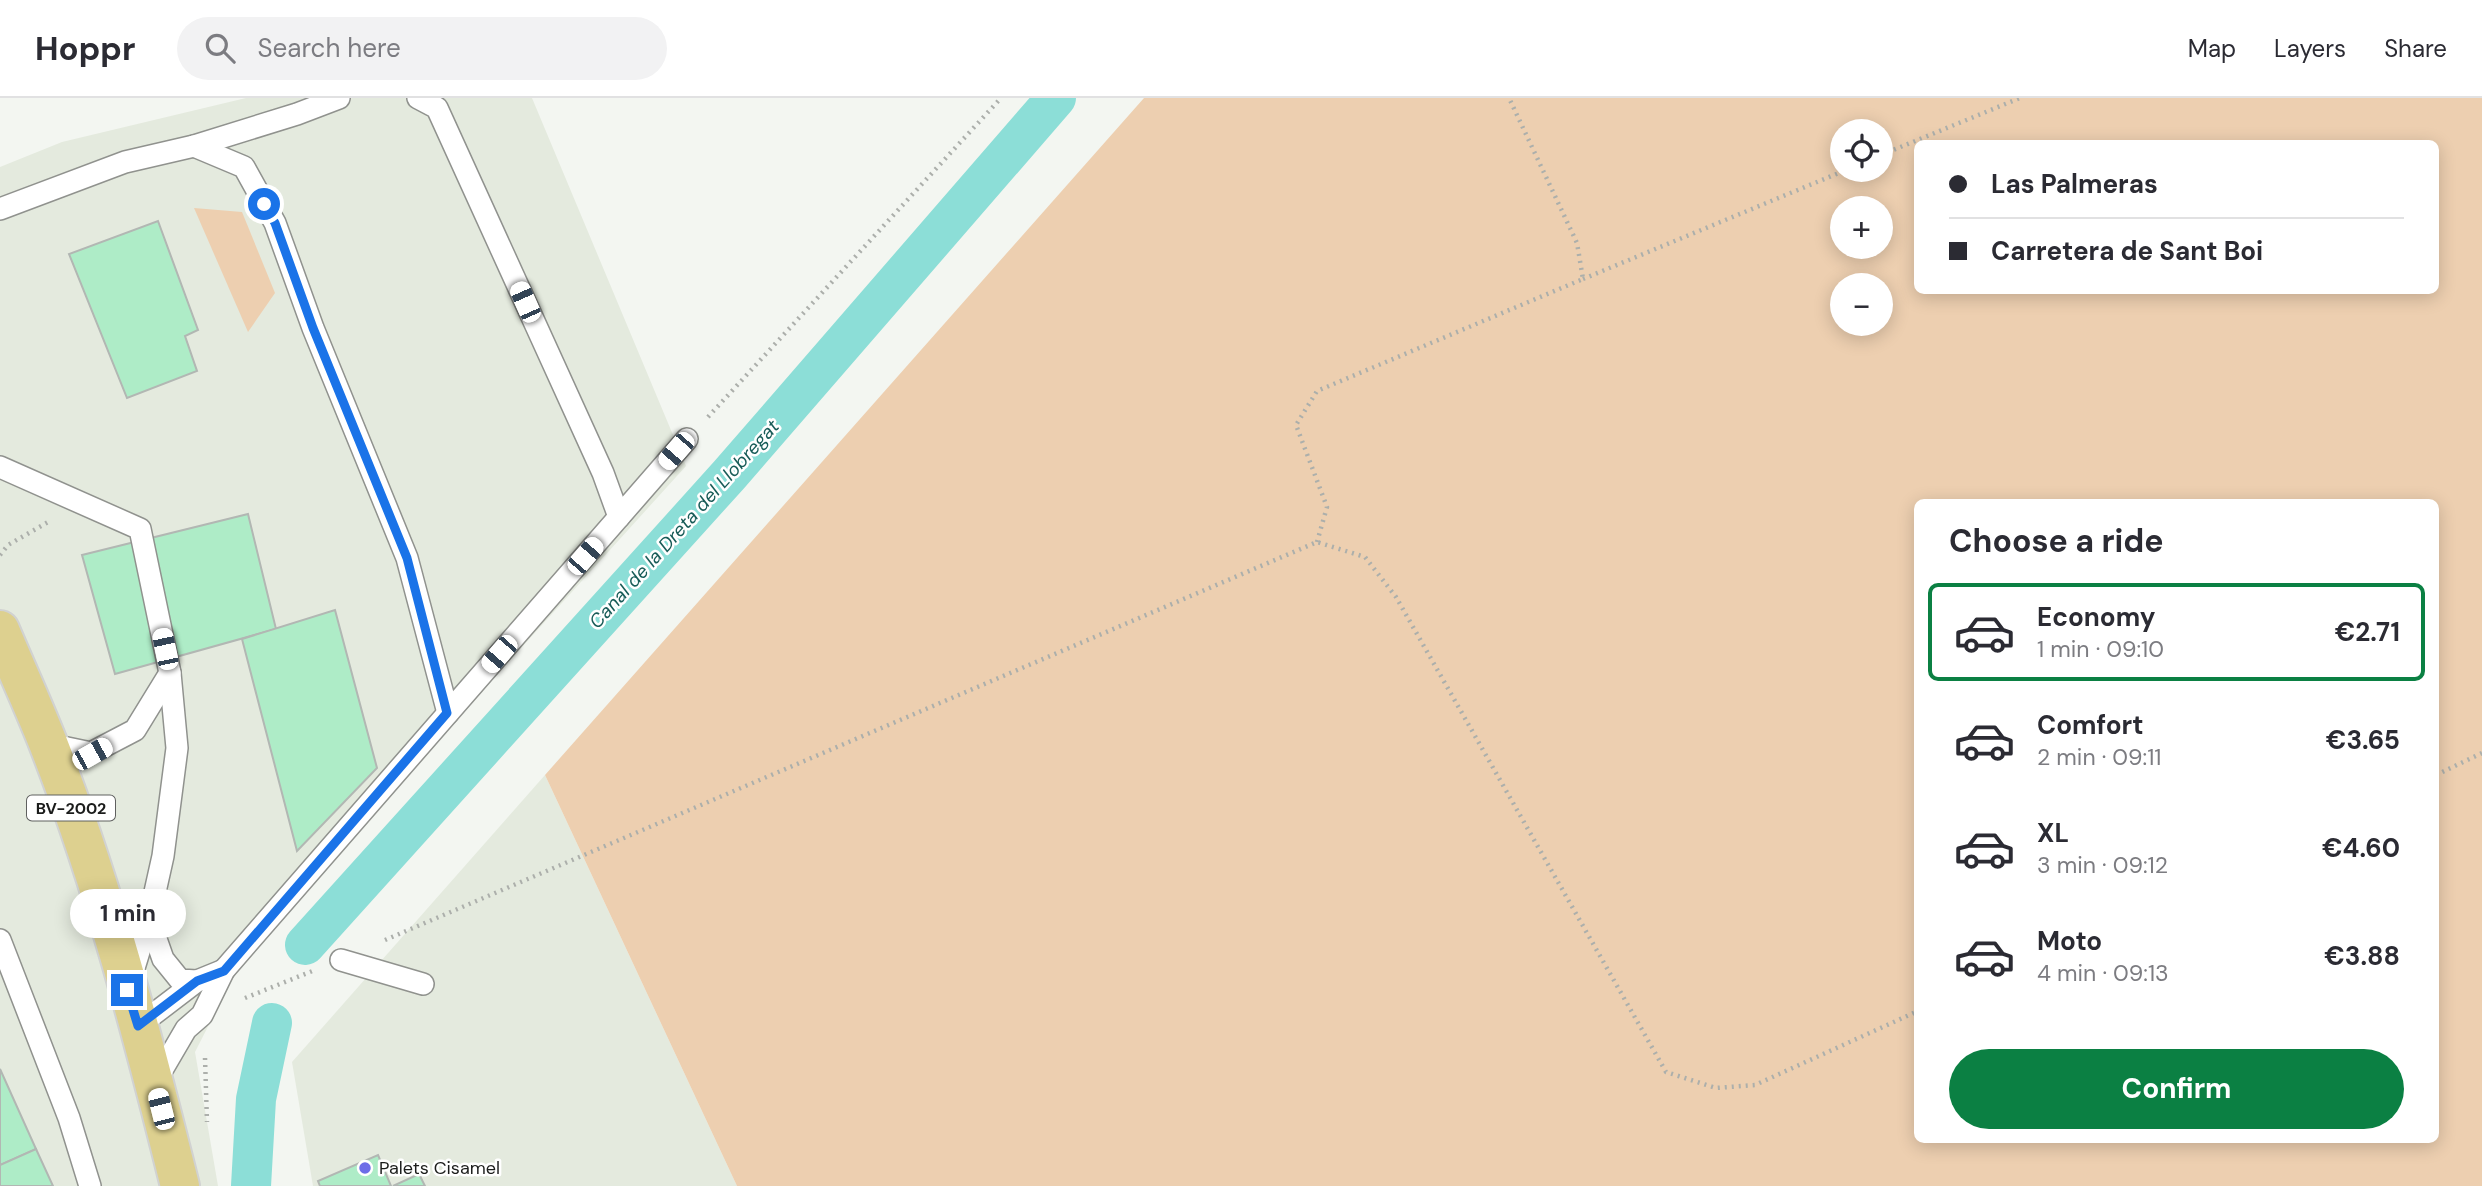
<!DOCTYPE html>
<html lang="en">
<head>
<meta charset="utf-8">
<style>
  :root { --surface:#fff; --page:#f2f2f3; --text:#2b2b33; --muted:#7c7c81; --line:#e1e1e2; --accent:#0b8043 }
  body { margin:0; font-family:"DM Sans",sans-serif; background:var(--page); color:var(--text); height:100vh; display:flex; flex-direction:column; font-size:26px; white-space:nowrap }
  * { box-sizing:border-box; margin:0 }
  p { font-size:23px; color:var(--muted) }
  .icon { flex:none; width:38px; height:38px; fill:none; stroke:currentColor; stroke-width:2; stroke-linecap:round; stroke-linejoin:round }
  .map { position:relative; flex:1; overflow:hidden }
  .drawer { position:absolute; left:1914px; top:401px; width:525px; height:644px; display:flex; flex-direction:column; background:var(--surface); border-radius:10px; box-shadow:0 4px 18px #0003 }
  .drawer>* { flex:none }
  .guide { position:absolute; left:1914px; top:42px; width:525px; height:154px; border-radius:10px; box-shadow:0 4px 18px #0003; display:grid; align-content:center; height:154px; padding:0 35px; background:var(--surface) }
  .fabs { position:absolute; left:1830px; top:21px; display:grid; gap:14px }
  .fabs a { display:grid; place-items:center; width:63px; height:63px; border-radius:50%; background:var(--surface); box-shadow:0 4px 18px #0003; font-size:35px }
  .end { position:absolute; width:32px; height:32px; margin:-16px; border:9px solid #1a73e8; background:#fff; box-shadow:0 0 0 4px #fff }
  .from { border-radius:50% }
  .bubble { position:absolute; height:49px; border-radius:24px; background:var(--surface); box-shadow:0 4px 18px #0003; font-size:23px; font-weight:700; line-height:49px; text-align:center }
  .car { position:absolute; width:21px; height:42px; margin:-21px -10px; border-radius:9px; box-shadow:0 0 5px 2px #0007; background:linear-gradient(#fff 24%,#345 0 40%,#fff 0 76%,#345 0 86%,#fff 0) }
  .guide b { display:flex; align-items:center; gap:24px; height:66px; font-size:26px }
  .guide b+b { border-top:2px solid var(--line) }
  .guide i { width:18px; height:18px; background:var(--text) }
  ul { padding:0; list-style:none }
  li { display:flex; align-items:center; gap:21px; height:98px; margin:0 14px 10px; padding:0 21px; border:4px solid transparent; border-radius:10px }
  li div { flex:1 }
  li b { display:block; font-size:26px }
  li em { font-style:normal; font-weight:700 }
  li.on { border-color:var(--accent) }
  li>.icon { width:63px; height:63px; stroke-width:1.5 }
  h2 { padding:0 35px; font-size:32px; line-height:84px }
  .button { display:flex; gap:14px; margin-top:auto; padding:14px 35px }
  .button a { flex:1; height:80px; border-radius:42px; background:var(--accent); color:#fff; font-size:28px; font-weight:700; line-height:80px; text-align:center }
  header { display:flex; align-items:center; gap:42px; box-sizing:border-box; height:98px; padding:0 35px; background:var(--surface); border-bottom:2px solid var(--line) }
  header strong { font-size:33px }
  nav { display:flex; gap:38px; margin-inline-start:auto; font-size:24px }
  .search { width:490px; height:63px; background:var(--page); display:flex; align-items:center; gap:18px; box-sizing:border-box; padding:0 24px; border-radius:38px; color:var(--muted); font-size:26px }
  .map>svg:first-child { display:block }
  .built { fill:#e4eade }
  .green { fill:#edcfb0; fill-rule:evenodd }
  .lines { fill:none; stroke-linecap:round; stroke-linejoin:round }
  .canal { stroke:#8cded7; stroke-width:40 }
  .building { fill:#aeecc7; stroke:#b2b7b3; stroke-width:2 }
  .lane-casing { stroke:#90928e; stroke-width:24 }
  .primary-casing { stroke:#d1d2d1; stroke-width:42 }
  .path { stroke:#acafab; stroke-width:4.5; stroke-dasharray:2 5; stroke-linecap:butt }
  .lane { stroke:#fff; stroke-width:21 }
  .primary { stroke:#ddd08f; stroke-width:38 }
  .route { stroke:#1a73e8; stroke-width:9 }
  .poi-dot { fill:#6d6de7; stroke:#fff; stroke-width:2.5 }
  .labels { text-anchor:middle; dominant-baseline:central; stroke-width:5; stroke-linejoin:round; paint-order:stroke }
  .shield { fill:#fff; stroke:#5f605f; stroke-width:2 }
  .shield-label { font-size:16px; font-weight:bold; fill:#1b1c1b }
  .poi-label { font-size:18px; fill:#1b1c1b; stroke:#fff; text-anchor:start }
  .water-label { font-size:19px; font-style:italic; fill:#185c58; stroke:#fff }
</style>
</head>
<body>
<header>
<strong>Hoppr</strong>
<div class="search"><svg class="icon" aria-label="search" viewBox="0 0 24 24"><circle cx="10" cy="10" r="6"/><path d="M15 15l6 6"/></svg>Search here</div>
<nav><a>Map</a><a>Layers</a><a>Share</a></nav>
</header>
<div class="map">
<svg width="2482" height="1088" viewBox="0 0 2482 1088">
  <rect width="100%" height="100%" fill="#f3f6f1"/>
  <g class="built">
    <polygon points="246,0 532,0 686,368 246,854 195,954 218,1088 0,1088 0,69 62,44"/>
    <polygon points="545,677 737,1088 313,1088 292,964"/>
  </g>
  <g class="green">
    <path d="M 1144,0 L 2482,0 L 2482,1088 L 737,1088 L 545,677 ZM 1843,33 L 1881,33 L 1881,72 L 1843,72 ZM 1918,46 L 2436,46 L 2436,192 L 1918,192 ZM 1843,110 L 1881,110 L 1881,149 L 1843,149 ZM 1843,187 L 1881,187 L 1881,226 L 1843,226 ZM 1918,404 L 2436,404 L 2436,1041 L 1918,1041 Z"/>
    <polygon points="194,110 242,114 275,195 248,234"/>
  </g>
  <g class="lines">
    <g class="canal">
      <polyline points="305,847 729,377 1056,0"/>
      <polyline points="251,1088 256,1001 272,925"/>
    </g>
  </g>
  <g class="building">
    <polygon points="158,123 198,232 185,238 197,273 127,300 69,156"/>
    <polygon points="248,416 276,531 115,576 82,457"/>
    <polygon points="335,512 377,670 297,753 242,541"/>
    <polygon points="0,971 36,1051 0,1067"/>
    <polygon points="36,1051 53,1088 0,1088 0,1067"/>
    <polygon points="378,1057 391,1088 320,1088 318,1083"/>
    <polygon points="419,1076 425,1088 393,1088"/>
  </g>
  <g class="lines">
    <g class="lane-casing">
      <g id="lane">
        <polyline points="418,0 437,10 603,375 619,419"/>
        <polyline points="194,48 244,69 275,125 313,230 407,460 448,615"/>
        <polyline points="0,111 125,64 194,48 297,16 339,0"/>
        <polyline points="0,369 140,431 170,575 177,650 163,758 149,821 130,883"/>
        <polyline points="48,646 91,655 135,632 170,575"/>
        <polyline points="149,821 163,861 180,882 197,883"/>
        <polyline points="0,842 69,1020 90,1088"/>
        <polyline points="341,862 423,886"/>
        <polyline points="138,928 197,883 224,872"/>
        <polyline points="155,984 186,931 202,917 224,872 687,341"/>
      </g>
    </g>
    <g class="primary-casing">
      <path id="primary" d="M 0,532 C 16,570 33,607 48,645 C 104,788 143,939 180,1088"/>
    </g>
    <g class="path">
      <polyline points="1881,57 2020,0"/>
      <polyline points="1583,181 1846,72"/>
      <polyline points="708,319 1001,0"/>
      <polyline points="1317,444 1327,409 1296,327 1317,293 1583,181 1577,145 1509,0"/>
      <polyline points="0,457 8,447 48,424"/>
      <polyline points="2436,677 2482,655"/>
      <polyline points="385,842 1317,444 1365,459 1396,499 1666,974 1716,990 1755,987 1918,913"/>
      <polyline points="245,900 315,872"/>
      <polyline points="205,960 207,1024"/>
    </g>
    <use href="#lane" class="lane"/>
    <use href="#primary" class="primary"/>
  </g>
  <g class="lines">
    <polyline class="route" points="127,892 138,928 197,883 224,873 447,615 407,460 313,230 275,125 264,106"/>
  </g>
  <circle class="poi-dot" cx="365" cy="1070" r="7"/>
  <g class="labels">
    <rect class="shield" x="27" y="697.5" width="88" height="25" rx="5"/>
    <g class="shield-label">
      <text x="71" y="710">BV-2002</text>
    </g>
    <g class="poi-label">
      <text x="379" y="1070">Palets Cisamel</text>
    </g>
    <g class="water-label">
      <text transform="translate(684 426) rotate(-48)">Canal de la Dreta del Llobregat</text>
    </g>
  </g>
</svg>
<div class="fabs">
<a><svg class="icon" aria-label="locate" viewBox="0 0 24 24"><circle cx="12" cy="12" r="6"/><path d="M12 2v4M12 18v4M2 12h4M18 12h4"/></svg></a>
<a>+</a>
<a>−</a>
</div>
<i class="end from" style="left:264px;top:106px"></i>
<i class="end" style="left:127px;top:892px"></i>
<div class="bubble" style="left:70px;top:791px;width:116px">1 min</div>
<i class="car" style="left:525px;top:204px;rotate:336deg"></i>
<i class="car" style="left:676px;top:353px;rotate:221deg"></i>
<i class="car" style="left:585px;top:458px;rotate:41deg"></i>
<i class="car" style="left:165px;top:551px;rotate:348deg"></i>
<i class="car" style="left:499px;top:556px;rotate:221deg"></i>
<i class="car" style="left:92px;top:656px;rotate:61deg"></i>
<i class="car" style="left:161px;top:1011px;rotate:346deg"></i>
<div class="guide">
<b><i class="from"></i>Las Palmeras</b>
<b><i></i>Carretera de Sant Boi</b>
</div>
<section class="drawer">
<h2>Choose a ride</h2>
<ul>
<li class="on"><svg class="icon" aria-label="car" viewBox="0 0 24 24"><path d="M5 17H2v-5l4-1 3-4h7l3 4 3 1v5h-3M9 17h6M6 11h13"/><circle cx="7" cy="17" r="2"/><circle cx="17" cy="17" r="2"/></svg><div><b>Economy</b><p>1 min · 09:10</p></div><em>€2.71</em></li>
<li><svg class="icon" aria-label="car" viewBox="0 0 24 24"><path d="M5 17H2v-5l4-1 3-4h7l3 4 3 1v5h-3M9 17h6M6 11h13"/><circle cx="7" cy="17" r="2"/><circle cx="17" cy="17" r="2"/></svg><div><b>Comfort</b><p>2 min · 09:11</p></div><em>€3.65</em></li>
<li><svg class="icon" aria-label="car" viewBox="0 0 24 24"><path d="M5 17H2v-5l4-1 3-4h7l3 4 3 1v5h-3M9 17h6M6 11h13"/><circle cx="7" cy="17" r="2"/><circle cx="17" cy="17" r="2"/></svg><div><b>XL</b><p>3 min · 09:12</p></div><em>€4.60</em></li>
<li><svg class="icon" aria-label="car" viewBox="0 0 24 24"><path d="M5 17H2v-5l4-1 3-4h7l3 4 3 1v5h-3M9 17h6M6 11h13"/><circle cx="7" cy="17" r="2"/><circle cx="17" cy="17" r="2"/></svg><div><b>Moto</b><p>4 min · 09:13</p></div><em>€3.88</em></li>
</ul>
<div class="button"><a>Confirm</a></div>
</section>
</div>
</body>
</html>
